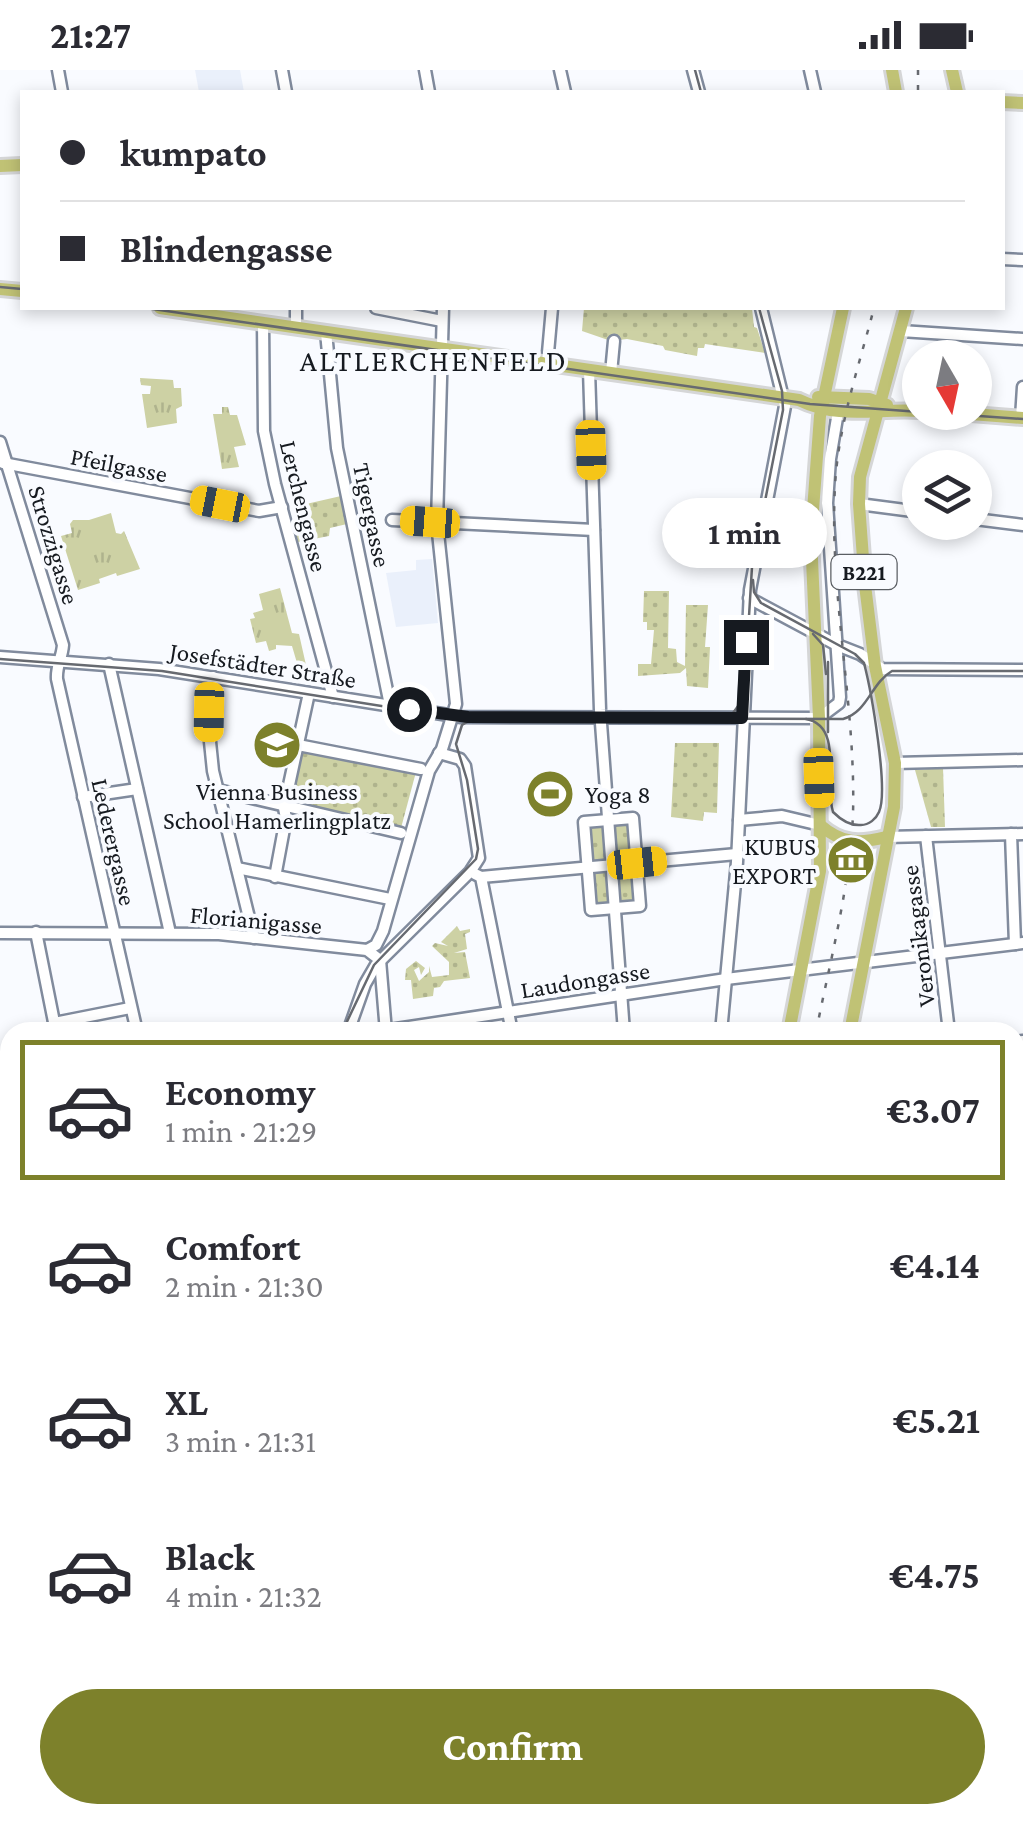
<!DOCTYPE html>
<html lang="en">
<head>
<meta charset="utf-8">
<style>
  :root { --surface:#fff; --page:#f2f2f3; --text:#2b2b33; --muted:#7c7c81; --line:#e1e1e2; --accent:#7d812b }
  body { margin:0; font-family:"Crimson Pro",serif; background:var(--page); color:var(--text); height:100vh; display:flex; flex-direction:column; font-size:38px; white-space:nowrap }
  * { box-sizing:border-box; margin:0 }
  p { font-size:32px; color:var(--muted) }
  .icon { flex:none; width:55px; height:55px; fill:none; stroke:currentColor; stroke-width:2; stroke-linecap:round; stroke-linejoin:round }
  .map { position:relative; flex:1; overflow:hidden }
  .side { position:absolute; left:0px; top:952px; width:1025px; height:802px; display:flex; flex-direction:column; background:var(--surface); border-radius:30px 30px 0 0; box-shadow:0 5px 15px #0003 }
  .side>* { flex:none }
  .hud { position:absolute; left:20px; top:20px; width:985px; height:220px; border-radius:0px; box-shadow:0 5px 15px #0003; display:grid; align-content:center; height:220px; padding:0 40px; background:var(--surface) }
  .needle { width:65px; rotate:171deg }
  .buttons { position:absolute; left:902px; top:270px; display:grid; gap:20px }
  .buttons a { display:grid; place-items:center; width:90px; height:90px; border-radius:50%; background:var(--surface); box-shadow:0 5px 15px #0003; font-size:50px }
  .end { position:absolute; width:45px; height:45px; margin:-22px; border:12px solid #161a20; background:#fff; box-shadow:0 0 0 5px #fff }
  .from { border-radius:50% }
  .bubble { position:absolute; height:70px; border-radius:35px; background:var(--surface); box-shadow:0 5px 15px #0003; font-size:32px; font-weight:700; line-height:70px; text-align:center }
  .car { position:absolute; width:30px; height:60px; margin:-30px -15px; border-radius:12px; box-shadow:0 0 8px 2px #0007; background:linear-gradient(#f5c518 24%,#345 0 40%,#f5c518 0 76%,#345 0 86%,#f5c518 0) }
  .hud b { display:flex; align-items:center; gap:35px; height:95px; font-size:38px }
  .hud b+b { border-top:2px solid var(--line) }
  .hud i { width:25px; height:25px; background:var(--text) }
  ul { padding:18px 0 0; list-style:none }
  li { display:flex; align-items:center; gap:30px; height:140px; margin:0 20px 15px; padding:0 20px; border:5px solid transparent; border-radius:0px }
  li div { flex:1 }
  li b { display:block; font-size:38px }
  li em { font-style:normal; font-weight:700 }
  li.on { border-color:var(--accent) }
  li>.icon { width:90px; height:90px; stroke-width:1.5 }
  .button { display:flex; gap:20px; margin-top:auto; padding:20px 40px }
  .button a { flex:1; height:115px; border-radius:60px; background:var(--accent); color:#fff; font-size:40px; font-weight:700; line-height:115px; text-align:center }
  .status { display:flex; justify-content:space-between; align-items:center; height:70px; padding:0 50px; background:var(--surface); direction:ltr }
  .status svg { height:28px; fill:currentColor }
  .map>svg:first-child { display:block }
  .built { fill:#eaf0fb }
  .grass { fill:url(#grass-tufts) }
  .park { fill:url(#park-dots) }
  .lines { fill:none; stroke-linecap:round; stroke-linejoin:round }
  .minor-casing { stroke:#818b9d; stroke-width:15 }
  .major-casing { stroke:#d5d6d7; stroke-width:18 }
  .minor { stroke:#fff; stroke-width:10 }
  .major { stroke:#c0c275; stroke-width:12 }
  .tram { stroke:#676a70; stroke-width:2.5 }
  .rail { stroke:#676a70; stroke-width:2.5; stroke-dasharray:5 10; stroke-linecap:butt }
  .route { stroke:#161a20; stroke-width:12 }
  .labels { text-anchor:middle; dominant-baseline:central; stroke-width:8; stroke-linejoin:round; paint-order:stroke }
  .shield { fill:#f9fbff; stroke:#5a5e63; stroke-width:2.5 }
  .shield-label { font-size:22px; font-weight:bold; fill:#161a20 }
  .street-label { font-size:25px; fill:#161a20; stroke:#f9fbff }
  .poi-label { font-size:25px; fill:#161a20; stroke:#f9fbff }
  .quarter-label { font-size:30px; letter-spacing:2.5px; fill:#161a20; stroke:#f9fbff }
</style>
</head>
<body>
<div class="status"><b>21:27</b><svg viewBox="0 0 49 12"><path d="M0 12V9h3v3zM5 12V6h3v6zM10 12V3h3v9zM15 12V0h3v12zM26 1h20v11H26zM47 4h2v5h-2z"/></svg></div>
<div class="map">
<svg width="1023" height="1754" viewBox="0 0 1023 1754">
  <defs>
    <pattern id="grass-tufts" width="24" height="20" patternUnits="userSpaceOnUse" patternTransform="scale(2.5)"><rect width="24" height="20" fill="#cdd1a4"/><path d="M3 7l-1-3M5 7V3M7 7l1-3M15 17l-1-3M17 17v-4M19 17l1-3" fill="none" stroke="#afb38d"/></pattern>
    <pattern id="park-dots" width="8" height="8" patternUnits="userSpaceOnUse" patternTransform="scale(2.5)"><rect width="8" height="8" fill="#cdd1a4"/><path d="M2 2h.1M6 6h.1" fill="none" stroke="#afb38d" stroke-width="1.8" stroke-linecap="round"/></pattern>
  </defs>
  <rect width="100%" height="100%" fill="#f9fbff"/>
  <g class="built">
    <polygon points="195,0 240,0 244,22 199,22"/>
    <polygon points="432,489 438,553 396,557 386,503 416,500 416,490"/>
    <polygon points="0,1720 10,1722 10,1745 654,1745 653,1754 0,1754"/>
  </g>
  <g class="grass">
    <polygon points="140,308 173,310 174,318 181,318 182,336 176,339 177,353 147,358 142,324 150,324 151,316 141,315"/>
    <polygon points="222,337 228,337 230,345 237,345 246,375 234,377 239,397 222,399 213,344 222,344"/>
    <polygon points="111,443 116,463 121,464 124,461 140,499 117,506 116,503 99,509 100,513 78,520 61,466 72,463 70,454 73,450 89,450"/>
    <polygon points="280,518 292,563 299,564 306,595 297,593 292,576 276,575 276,579 269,581 266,571 256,573 250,549 255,548 253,543 263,540 259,524"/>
  </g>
  <g class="park">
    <polygon points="584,238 752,238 754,257 757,258 765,283 705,274 704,278 698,278 697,286 665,280 663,276 627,269 611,271 582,261"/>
    <polygon points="341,426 347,454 330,458 329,466 298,472 296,463 302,461 301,452 295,451 293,437"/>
    <polygon points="644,521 669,521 668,578 676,579 677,592 685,596 686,535 708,535 705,577 710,577 708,618 687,616 686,598 680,603 638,606 638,594 651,594 654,560 647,560 647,552 643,552"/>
    <polygon points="675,673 719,673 717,743 704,742 703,751 671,747"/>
    <polygon points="299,678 416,702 401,758 288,732"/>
    <polygon points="943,698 945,757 931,757 915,700"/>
    <polygon points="633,748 640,836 591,840 584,752"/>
    <polygon points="457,856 460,861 470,859 470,862 465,864 467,879 454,883 465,882 470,908 444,911 440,917 434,918 433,926 413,929 411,910 405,910 406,899 416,891 425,898 421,905 419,897 414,900 419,911 429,902 429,896 432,907 449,905 449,892 432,876 435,873 448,876 441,872"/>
  </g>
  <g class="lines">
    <g class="minor-casing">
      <g id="minor">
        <polyline points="58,0 62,22"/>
        <polyline points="282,0 286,22"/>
        <polyline points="425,0 429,22"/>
        <polyline points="560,0 565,22"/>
        <polyline points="693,0 699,22"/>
        <polyline points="810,0 815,22"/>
        <polyline points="1002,189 1023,190"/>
        <polyline points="376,238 442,251"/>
        <polyline points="263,252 264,361 275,414 333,627"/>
        <polyline points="296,257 296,238"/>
        <polyline points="901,261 1023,269"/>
        <polyline points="326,262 337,378 390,635"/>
        <polyline points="547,294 552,238"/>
        <polyline points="589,300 600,640 624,962"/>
        <polyline points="611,303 614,271"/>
        <polyline points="1021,348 1023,317"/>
        <path d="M 0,372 L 63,575 C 62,588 56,596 57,609 L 137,962"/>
        <polyline points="3,393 259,441 282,437"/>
        <polyline points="859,434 920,442"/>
        <polyline points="975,449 1023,455"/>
        <polyline points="392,450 594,460"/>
        <polyline points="698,463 760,465"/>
        <polyline points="749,528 837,575 860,584 882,599 1023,600"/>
        <polyline points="0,587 159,599 461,647 819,648 839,633 840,627 827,433 830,389 838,342"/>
        <polyline points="109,594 170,863"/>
        <polyline points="213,607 209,662 213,701 254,868"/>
        <polyline points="298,675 421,699"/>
        <polyline points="895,693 1023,690"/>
        <polyline points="218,720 401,763"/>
        <polyline points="83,727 137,719"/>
        <polygon points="633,748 640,836 591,840 584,752"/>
        <polyline points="739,750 782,746 820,755"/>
        <polyline points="1011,764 1015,874"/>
        <polyline points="926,766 949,962"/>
        <polyline points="886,767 1023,764"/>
        <polyline points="237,798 390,829"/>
        <polyline points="475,804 481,807 512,962"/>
        <polyline points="275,807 286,748 284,738 309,623"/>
        <polyline points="481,807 737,784"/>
        <polyline points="36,862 56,962"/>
        <polyline points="0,863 219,864 367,880 380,890"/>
        <polyline points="367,880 376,875 383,861 429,701 442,679 456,634 437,453 443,238"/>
        <polyline points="380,890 386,962"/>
        <polyline points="54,953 130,938"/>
        <polyline points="348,962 365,914 376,895 470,802 479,788 465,696 460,689 439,683"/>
        <polyline points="376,962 726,909 1023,873"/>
        <polyline points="721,962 737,792 750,520 785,336 761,238"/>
        <polyline points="1015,972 1023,971"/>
        <polyline points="0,1046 10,1044"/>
        <polyline points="1015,1218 1023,1217"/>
        <polyline points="0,1351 10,1351"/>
        <polyline points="1015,1592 1023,1593"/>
        <polyline points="1015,1668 1023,1669"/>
        <polyline points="763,1745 838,1754"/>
        <polyline points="930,1754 932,1745"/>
      </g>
    </g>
    <g class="major-casing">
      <g id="major">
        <polyline points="892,0 896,22"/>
        <polyline points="952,0 957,22"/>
        <polyline points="1002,32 1023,33"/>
        <polyline points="0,96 22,95"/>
        <polyline points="0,219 22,221"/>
        <path d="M 160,238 L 799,330 C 840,350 877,338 920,341"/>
        <polyline points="818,327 869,329 887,335"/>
        <polyline points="946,342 1023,348"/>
        <path d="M 820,755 C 842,774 859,774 886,767"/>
        <polyline points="789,962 820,801 819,648 811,467 820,346 843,238"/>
        <polyline points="850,962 894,737 895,693 875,596 865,515 859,434 860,407 906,238"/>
        <polyline points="1015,1090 1023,1087"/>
        <polyline points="0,1243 10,1242"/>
        <polyline points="0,1255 10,1255"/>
        <polyline points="1015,1339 1023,1340"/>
        <polyline points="1015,1415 1023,1415"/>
        <polyline points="0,1429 10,1606"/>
        <polyline points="0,1597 0,1672"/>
        <polyline points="4,1754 10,1703"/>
        <polyline points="664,1754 665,1745"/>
        <polyline points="729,1754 730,1745"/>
      </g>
    </g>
    <use href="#minor" class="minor"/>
    <use href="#major" class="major"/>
    <g class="tram">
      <polyline points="695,0 701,22"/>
      <polyline points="0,217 22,219"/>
      <polyline points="146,238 810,334 920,342"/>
      <polyline points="923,342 1023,349"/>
      <path d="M 753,510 L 754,522 L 761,533 L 855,584 L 864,593 C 871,620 889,720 879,742 C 876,749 869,755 861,755 C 850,756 840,749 833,742 C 824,714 844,656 806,649"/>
      <polyline points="813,564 823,575 826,604"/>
      <path d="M 0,589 L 162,601 L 457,648 L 843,649 C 868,642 871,613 892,601 L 1023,601"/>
      <polyline points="720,646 733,643 744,628 752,497 783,340 782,321 759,238"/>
      <polyline points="828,662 828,592"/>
      <polyline points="342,962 374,895 476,789 478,779 467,710 456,674 462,655 477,646"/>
      <polyline points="0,1044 10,1042"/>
      <polyline points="1015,1088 1023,1085"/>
      <polyline points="0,1248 10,1248"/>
      <polyline points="1015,1412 1023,1412"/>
      <polyline points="0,1491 4,1555"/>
      <polyline points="0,1543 7,1662 0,1719"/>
    </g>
    <g class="rail">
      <polyline points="918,0 918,22"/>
      <path d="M 816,962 C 830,891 850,817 853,744 C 856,635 829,525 835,416 C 838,356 859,296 874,238"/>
      <polyline points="684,1754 685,1745"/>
    </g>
  </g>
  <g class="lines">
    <polyline class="route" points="409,639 468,647 742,648 746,572"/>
  </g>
  <defs>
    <g id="university-disc" transform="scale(2.5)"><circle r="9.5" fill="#7d812b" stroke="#f9fbff"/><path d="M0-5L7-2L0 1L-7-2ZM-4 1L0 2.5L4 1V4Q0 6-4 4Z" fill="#fff"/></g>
    <g id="stadium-disc" transform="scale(2.5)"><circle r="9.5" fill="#7d812b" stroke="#f9fbff"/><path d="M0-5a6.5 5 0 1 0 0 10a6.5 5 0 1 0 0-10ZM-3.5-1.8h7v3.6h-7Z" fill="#fff"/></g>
    <g id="museum-disc" transform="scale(2.5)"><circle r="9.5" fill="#7d812b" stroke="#f9fbff"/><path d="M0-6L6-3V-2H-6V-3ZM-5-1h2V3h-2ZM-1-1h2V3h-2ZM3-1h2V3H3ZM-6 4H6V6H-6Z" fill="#fff"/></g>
  </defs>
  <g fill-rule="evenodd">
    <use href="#university-disc" x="277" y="675"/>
    <use href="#stadium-disc" x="550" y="724"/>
    <use href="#museum-disc" x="851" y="790"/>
  </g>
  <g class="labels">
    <rect class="shield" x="831.5" y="485" width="65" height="34" rx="8"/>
    <g class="shield-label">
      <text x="864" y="502">B221</text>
    </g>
    <g class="street-label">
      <text transform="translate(119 395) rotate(11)">Pfeilgasse</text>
      <text transform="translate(304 436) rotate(76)">Lerchengasse</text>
      <text transform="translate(372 445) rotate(78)">Tigergasse</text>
      <text transform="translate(54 475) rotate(73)">Strozzigasse</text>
      <text transform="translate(263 595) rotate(9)">Josefstädter Straße</text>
      <text transform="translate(114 772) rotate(77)">Lederergasse</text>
      <text transform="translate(256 850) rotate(5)">Florianigasse</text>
      <text transform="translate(918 866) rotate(-97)">Veronikagasse</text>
      <text transform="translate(585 910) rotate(-9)">Laudongasse</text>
    </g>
    <g class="poi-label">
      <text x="277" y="721">Vienna Business<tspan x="277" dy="29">School Hamerlingplatz</tspan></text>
      <text x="585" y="724" text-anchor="start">Yoga 8</text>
      <text x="816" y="776" text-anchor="end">KUBUS<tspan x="816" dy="29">EXPORT</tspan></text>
    </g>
    <g class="quarter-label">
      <text x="434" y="290">ALTLERCHENFELD</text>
    </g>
  </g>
</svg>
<div class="buttons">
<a><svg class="needle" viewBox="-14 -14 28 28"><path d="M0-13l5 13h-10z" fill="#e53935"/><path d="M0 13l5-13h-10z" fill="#7c7c81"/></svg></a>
<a><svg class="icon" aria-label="layers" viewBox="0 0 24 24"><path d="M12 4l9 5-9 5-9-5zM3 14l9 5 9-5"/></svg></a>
</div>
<i class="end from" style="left:409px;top:639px"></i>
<i class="end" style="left:746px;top:572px"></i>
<div class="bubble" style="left:662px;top:428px;width:165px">1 min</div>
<i class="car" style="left:591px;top:380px;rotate:178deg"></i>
<i class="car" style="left:220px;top:434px;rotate:281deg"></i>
<i class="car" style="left:430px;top:452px;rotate:274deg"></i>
<i class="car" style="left:209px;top:642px;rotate:181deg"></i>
<i class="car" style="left:819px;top:708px;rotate:178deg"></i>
<i class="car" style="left:637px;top:793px;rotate:84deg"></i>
<div class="hud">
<b><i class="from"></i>kumpato</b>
<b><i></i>Blindengasse</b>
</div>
<section class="side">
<ul>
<li class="on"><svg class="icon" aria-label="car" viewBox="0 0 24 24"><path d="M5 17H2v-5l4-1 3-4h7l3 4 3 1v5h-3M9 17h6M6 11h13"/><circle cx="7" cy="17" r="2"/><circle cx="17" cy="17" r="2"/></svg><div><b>Economy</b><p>1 min · 21:29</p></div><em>€3.07</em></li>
<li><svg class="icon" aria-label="car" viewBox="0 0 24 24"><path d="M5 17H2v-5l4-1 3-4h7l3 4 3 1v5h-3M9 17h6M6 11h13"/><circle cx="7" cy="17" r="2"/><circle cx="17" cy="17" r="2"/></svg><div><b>Comfort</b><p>2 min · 21:30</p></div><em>€4.14</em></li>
<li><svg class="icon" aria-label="car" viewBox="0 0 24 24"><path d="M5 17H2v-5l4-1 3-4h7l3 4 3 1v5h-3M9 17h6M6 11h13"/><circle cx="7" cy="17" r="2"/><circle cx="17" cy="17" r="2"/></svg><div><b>XL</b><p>3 min · 21:31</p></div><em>€5.21</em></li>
<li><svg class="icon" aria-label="car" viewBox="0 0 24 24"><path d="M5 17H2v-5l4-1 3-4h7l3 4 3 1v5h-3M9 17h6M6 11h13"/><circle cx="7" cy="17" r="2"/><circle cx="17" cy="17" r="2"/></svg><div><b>Black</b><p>4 min · 21:32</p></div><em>€4.75</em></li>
</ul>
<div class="button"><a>Confirm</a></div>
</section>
</div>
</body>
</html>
